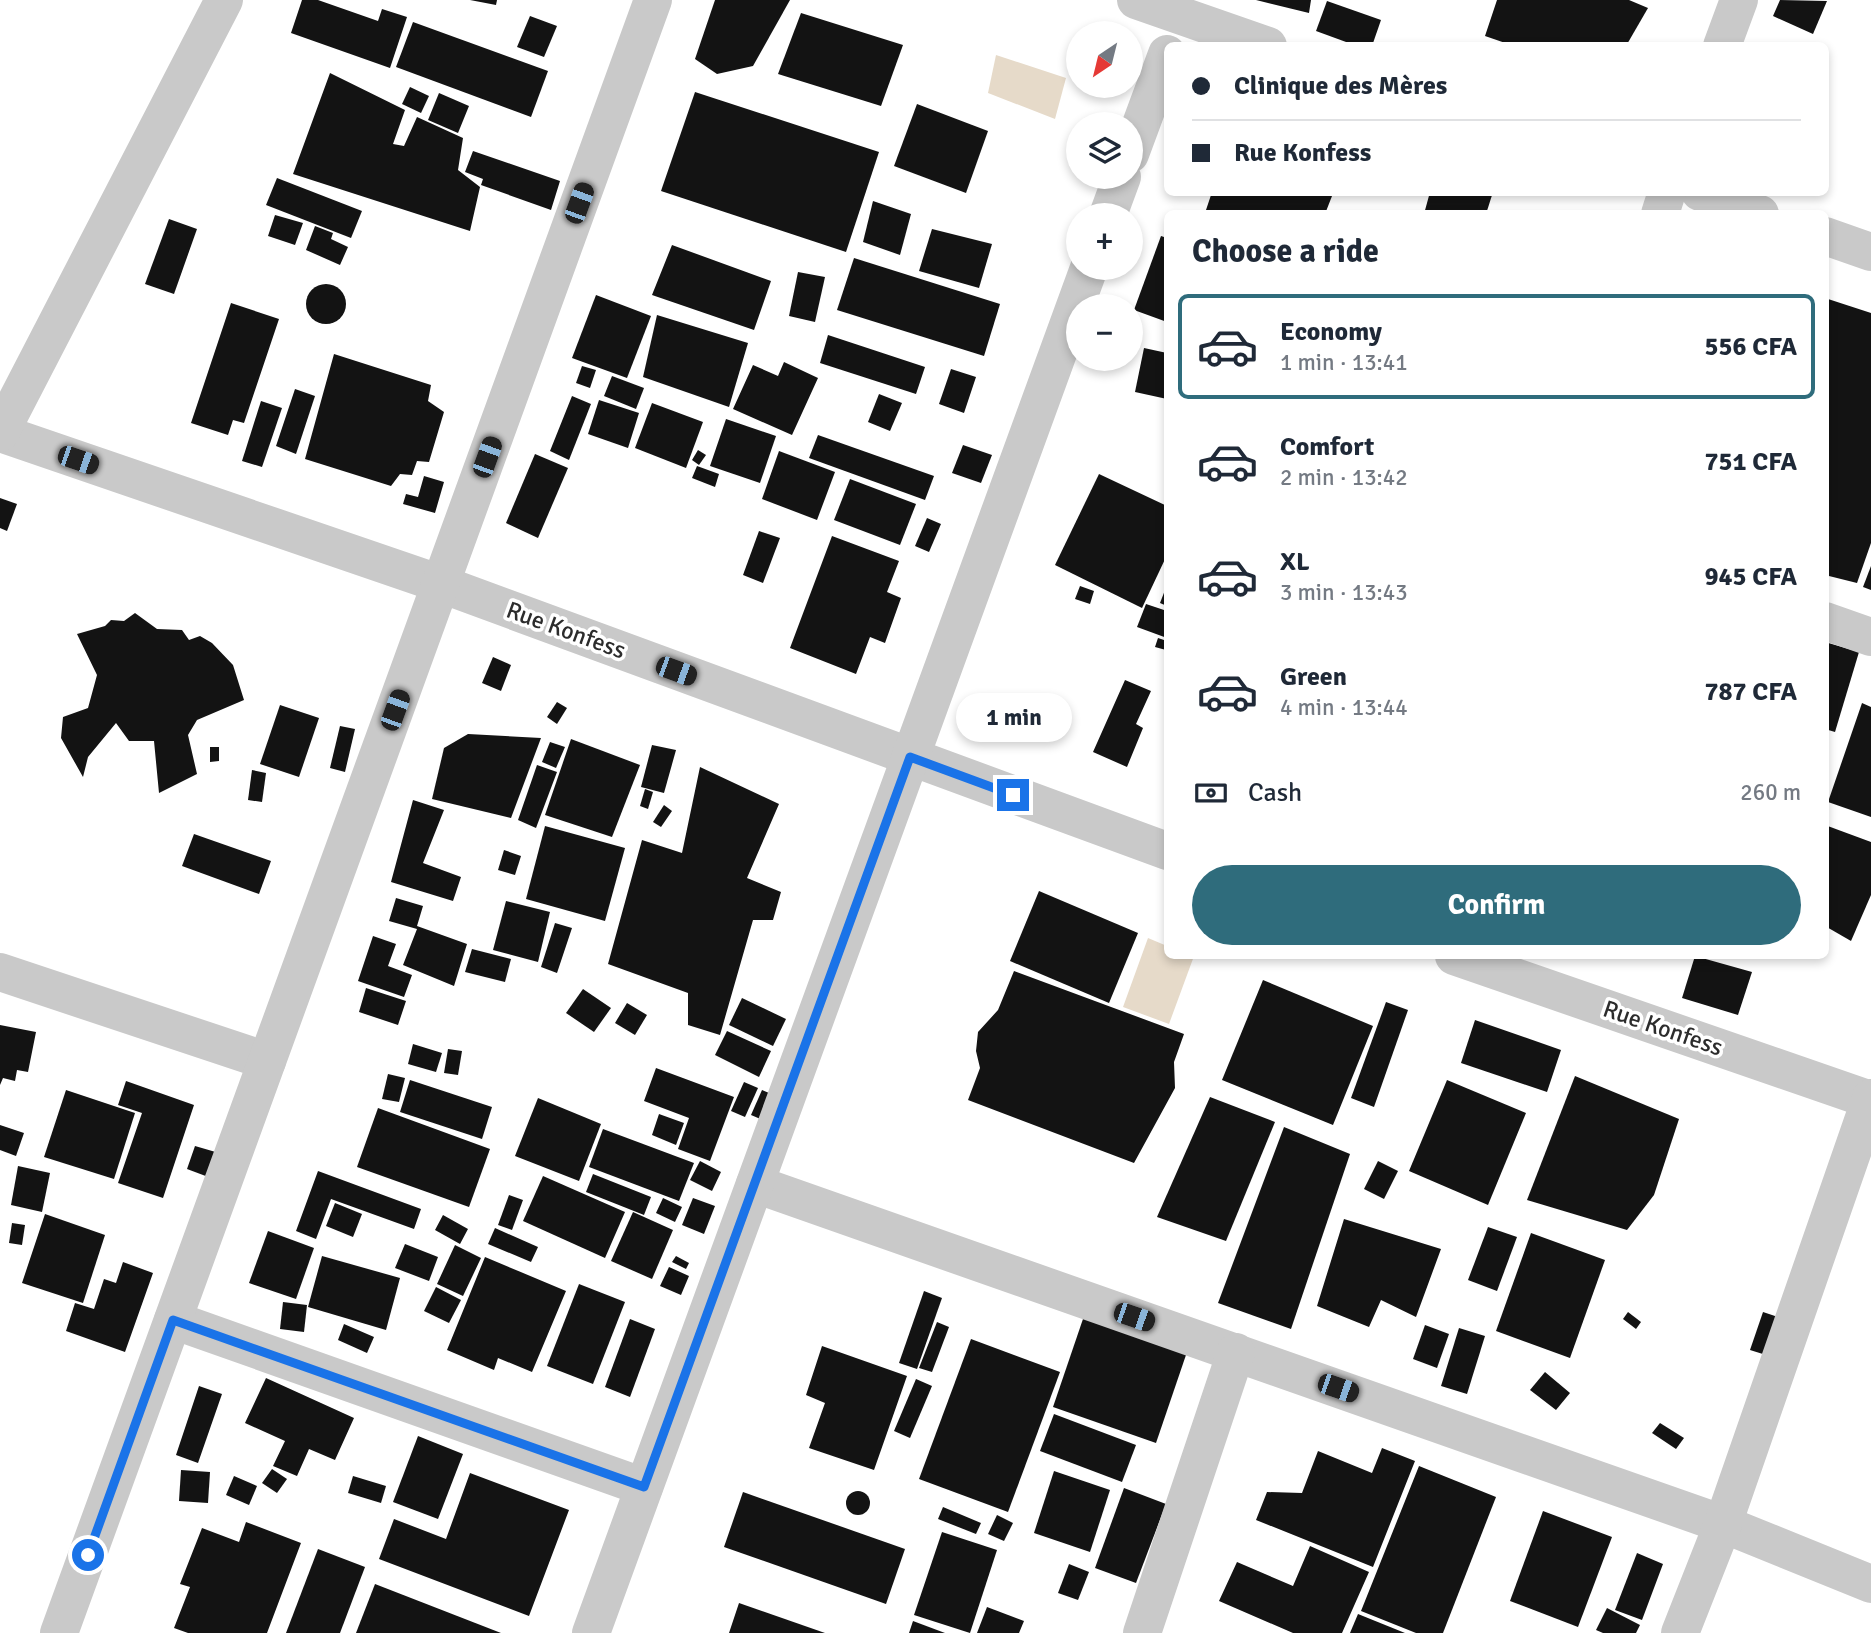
<!DOCTYPE html>
<html lang="en">
<head>
<meta charset="utf-8">
<style>
  :root { --surface:#fff; --page:#f2f2f3; --text:#1f2937; --muted:#747a83; --line:#e0e1e3; --accent:#2f6c7c }
  body { margin:0; font-family:Signika,sans-serif; background:var(--page); color:var(--text); height:100vh; display:flex; flex-direction:column; font-size:26px; white-space:nowrap }
  * { box-sizing:border-box; margin:0 }
  p { font-size:23px; color:var(--muted) }
  .icon { flex:none; width:38px; height:38px; fill:none; stroke:currentColor; stroke-width:2; stroke-linecap:round; stroke-linejoin:round }
  .map { position:relative; flex:1; overflow:hidden }
  .panel { position:absolute; left:1164px; top:210px; width:665px; height:749px; display:flex; flex-direction:column; background:var(--surface); border-radius:10px; box-shadow:0 4px 10px #0003 }
  .panel>* { flex:none }
  .top-card { position:absolute; left:1164px; top:42px; width:665px; height:154px; border-radius:10px; box-shadow:0 4px 10px #0003; display:grid; align-content:center; height:154px; padding:0 28px; background:var(--surface) }
  .needle { width:46px; rotate:215deg }
  .tools { position:absolute; left:1066px; top:21px; display:grid; gap:14px }
  .tools a { display:grid; place-items:center; width:77px; height:77px; border-radius:50%; background:var(--surface); box-shadow:0 4px 10px #0003; font-size:35px }
  .end { position:absolute; width:32px; height:32px; margin:-16px; border:9px solid #1a73e8; background:#fff; box-shadow:0 0 0 4px #fff }
  .from { border-radius:50% }
  .bubble { position:absolute; height:49px; border-radius:24px; background:var(--surface); box-shadow:0 4px 10px #0003; font-size:23px; font-weight:700; line-height:49px; text-align:center }
  .car { position:absolute; width:21px; height:42px; margin:-21px -10px; border-radius:9px; box-shadow:0 0 5px 2px #0007; background:linear-gradient(#222 24%,#8ab4d8 0 40%,#222 0 76%,#8ab4d8 0 86%,#222 0) }
  .top-card b { display:flex; align-items:center; gap:24px; height:66px; font-size:26px }
  .top-card b+b { border-top:2px solid var(--line) }
  .top-card i { width:18px; height:18px; background:var(--text) }
  ul { padding:0; list-style:none }
  li { display:flex; align-items:center; gap:21px; height:105px; margin:0 14px 10px; padding:0 14px; border:4px solid transparent; border-radius:10px }
  li div { flex:1 }
  li b { display:block; font-size:26px }
  li em { font-style:normal; font-weight:700 }
  li.selected { border-color:var(--accent) }
  li>.icon { width:63px; height:63px; stroke-width:1.5 }
  h2 { padding:0 28px; font-size:32px; line-height:84px }
  .pay { display:flex; align-items:center; gap:18px; height:77px; padding:0 28px; font-size:26px }
  .pay p { margin-inline-start:auto }
  .cta { display:flex; gap:14px; margin-top:auto; padding:14px 28px }
  .cta a { flex:1; height:80px; border-radius:42px; background:var(--accent); color:#fff; font-size:28px; font-weight:700; line-height:80px; text-align:center }
  .map>svg:first-child { display:block }
  .water { fill:#e6dac9 }
  .building { fill:#131313 }
  .lines { fill:none; stroke-linecap:round; stroke-linejoin:round }
  .minor { stroke:#c9c9c9; stroke-width:38 }
  .route { stroke:#1a73e8; stroke-width:9 }
  .labels { text-anchor:middle; dominant-baseline:central; stroke-width:7; stroke-linejoin:round; paint-order:stroke }
  .street-label { font-size:24px; fill:#2c2c2c; stroke:#fff }
</style>
</head>
<body>
<div class="map">
<svg width="1871" height="1633" viewBox="0 0 1871 1633">
  <rect width="100%" height="100%" fill="#fff"/>
  <g class="water">
    <polygon points="996,55 1066,78 1055,119 988,93"/>
    <polygon points="1148,938 1167,946 1167,956 1194,956 1169,1024 1123,1007"/>
  </g>
  <g class="building">
    <polygon points="302,0 318,0 378,21 382,9 407,17 390,68 291,33"/>
    <polygon points="470,0 497,0 496,5"/>
    <polygon points="715,0 790,0 753,66 717,74 695,59"/>
    <polygon points="1256,0 1311,0 1309,13"/>
    <polygon points="1497,0 1629,0 1648,8 1626,46 1514,46 1485,36"/>
    <polygon points="1780,0 1827,1 1813,34 1773,16"/>
    <polygon points="1327,1 1381,20 1372,46 1357,46 1316,31"/>
    <polygon points="801,13 903,45 881,106 778,74"/>
    <polygon points="530,16 557,26 544,57 517,47"/>
    <polygon points="413,22 548,71 531,117 396,67"/>
    <polygon points="330,73 405,110 393,144 404,146 417,117 463,138 458,170 480,187 470,231 293,174"/>
    <polygon points="410,87 429,96 421,113 402,104"/>
    <polygon points="695,92 879,152 846,252 661,191"/>
    <polygon points="439,93 469,106 458,133 428,120"/>
    <polygon points="917,104 988,131 966,193 894,166"/>
    <polygon points="473,151 560,181 551,210 481,185 483,179 465,172"/>
    <polygon points="277,178 362,211 351,238 266,205"/>
    <polygon points="1212,192 1321,192 1332,196 1325,214 1214,214 1206,210"/>
    <polygon points="1430,192 1493,192 1486,214 1424,214"/>
    <polygon points="873,201 911,214 900,255 863,242"/>
    <polygon points="275,215 303,223 295,245 268,236"/>
    <polygon points="169,219 197,229 174,294 145,284"/>
    <polygon points="315,226 333,233 331,239 348,247 340,265 306,250"/>
    <polygon points="932,229 992,244 979,288 919,271"/>
    <polygon points="1161,236 1167,238 1167,322 1134,310"/>
    <polygon points="672,245 771,281 754,330 652,295"/>
    <polygon points="854,258 1000,304 984,356 837,310"/>
    <polygon points="798,272 825,277 815,322 789,316"/>
    <circle cx="326" cy="304" r="20"/>
    <polygon points="596,295 651,316 627,378 572,358"/>
    <polygon points="1825,298 1871,313 1871,543 1857,583 1825,575"/>
    <polygon points="231,303 279,319 244,423 233,420 228,435 191,423"/>
    <polygon points="657,315 748,343 729,407 643,377"/>
    <polygon points="828,335 925,367 916,394 820,363"/>
    <polygon points="1144,348 1167,353 1167,399 1135,392"/>
    <polygon points="334,354 431,385 428,401 444,412 429,462 417,461 412,475 400,474 391,486 305,459"/>
    <polygon points="784,362 818,378 792,435 733,409 753,365 778,376"/>
    <polygon points="582,366 596,370 590,388 576,383"/>
    <polygon points="951,369 976,377 964,413 939,404"/>
    <polygon points="612,376 644,388 636,409 604,396"/>
    <polygon points="295,389 315,396 296,454 276,446"/>
    <polygon points="879,394 902,403 890,431 868,422"/>
    <polygon points="572,396 591,404 569,460 550,451"/>
    <polygon points="599,400 639,413 628,448 588,434"/>
    <polygon points="261,401 282,408 262,467 242,461"/>
    <polygon points="652,403 703,422 686,468 635,448"/>
    <polygon points="726,419 776,436 760,483 710,466"/>
    <polygon points="818,435 934,476 925,500 809,458"/>
    <polygon points="963,445 992,455 981,483 952,473"/>
    <polygon points="698,450 706,455 699,465 692,460"/>
    <polygon points="779,451 835,472 817,520 762,499"/>
    <polygon points="535,454 568,468 538,538 506,523"/>
    <polygon points="697,466 719,474 715,487 692,478"/>
    <polygon points="1099,474 1167,506 1167,555 1142,608 1055,565"/>
    <polygon points="424,476 444,482 435,513 403,504 406,494 418,497"/>
    <polygon points="850,479 916,504 900,545 834,520"/>
    <polygon points="0,498 17,504 7,531 0,528"/>
    <polygon points="927,518 941,524 929,552 915,546"/>
    <polygon points="759,531 780,538 763,583 743,575"/>
    <polygon points="832,536 899,561 887,592 901,598 885,643 870,637 856,674 790,648"/>
    <polygon points="1871,566 1871,590 1863,587"/>
    <polygon points="1167,585 1167,606 1160,603"/>
    <polygon points="1080,586 1094,591 1090,604 1075,599"/>
    <polygon points="1146,604 1167,611 1167,638 1137,627"/>
    <polygon points="135,613 157,629 182,630 189,640 200,636 212,643 233,665 244,700 197,720 188,735 197,774 159,793 154,741 129,741 116,723 88,757 83,777 61,738 63,717 88,708 97,675 77,634 105,626 111,620 124,621"/>
    <polygon points="1158,638 1167,641 1166,650 1155,647"/>
    <polygon points="1825,642 1859,652 1835,732 1825,729"/>
    <polygon points="493,657 511,665 501,691 482,683"/>
    <polygon points="1125,680 1151,691 1136,724 1143,728 1127,767 1093,752"/>
    <polygon points="557,702 567,708 557,724 547,717"/>
    <polygon points="1862,703 1871,707 1871,817 1828,802"/>
    <polygon points="280,705 319,718 299,777 260,764"/>
    <polygon points="340,726 355,729 345,772 330,768"/>
    <polygon points="468,734 541,738 511,818 432,799 444,748"/>
    <polygon points="571,739 640,765 612,837 545,815"/>
    <polygon points="550,742 565,747 556,768 542,762"/>
    <polygon points="652,745 676,750 664,793 641,787"/>
    <polygon points="210,747 219,747 219,761 210,762"/>
    <polygon points="537,765 557,772 536,828 518,820"/>
    <polygon points="700,767 779,804 747,878 781,892 773,920 753,920 720,1035 688,1025 688,993 608,964 642,840 682,853"/>
    <polygon points="252,770 266,773 262,802 248,800"/>
    <polygon points="645,789 653,792 648,809 640,806"/>
    <polygon points="413,800 444,810 423,863 461,877 453,901 391,882"/>
    <polygon points="664,805 672,811 661,827 653,822"/>
    <polygon points="1825,825 1871,842 1871,895 1851,941 1825,926"/>
    <polygon points="545,826 625,848 605,921 526,899"/>
    <polygon points="194,834 271,861 259,894 182,866"/>
    <polygon points="504,850 521,856 515,875 498,870"/>
    <polygon points="1039,891 1138,933 1109,1003 1010,961"/>
    <polygon points="396,898 423,906 417,926 467,944 454,986 403,965 417,929 389,921"/>
    <polygon points="506,901 550,912 538,962 493,950"/>
    <polygon points="555,923 572,928 557,973 541,967"/>
    <polygon points="373,936 396,944 388,966 412,975 404,997 358,981"/>
    <polygon points="472,949 511,959 505,982 465,972"/>
    <polygon points="1695,956 1752,972 1738,1015 1682,998"/>
    <polygon points="1014,971 1184,1034 1174,1062 1175,1088 1134,1163 968,1100 980,1068 976,1051 978,1032 998,1010"/>
    <polygon points="1263,980 1373,1026 1333,1125 1222,1080"/>
    <polygon points="366,988 406,1001 398,1025 359,1012"/>
    <polygon points="583,989 611,1008 594,1032 566,1013"/>
    <polygon points="742,998 786,1019 773,1046 729,1025"/>
    <polygon points="1386,1002 1408,1010 1374,1107 1351,1098"/>
    <polygon points="627,1003 647,1015 635,1035 615,1023"/>
    <polygon points="1475,1020 1561,1050 1547,1092 1461,1063"/>
    <polygon points="0,1025 36,1032 28,1072 17,1070 15,1081 3,1078 0,1085"/>
    <polygon points="727,1031 771,1051 759,1077 715,1055"/>
    <polygon points="413,1044 442,1053 436,1072 408,1064"/>
    <polygon points="448,1049 462,1051 458,1075 444,1073"/>
    <polygon points="656,1068 734,1097 710,1161 678,1149 689,1118 644,1101"/>
    <polygon points="388,1074 405,1078 399,1102 382,1099"/>
    <polygon points="1575,1076 1679,1119 1654,1195 1627,1230 1527,1200"/>
    <polygon points="410,1080 492,1107 482,1139 400,1112"/>
    <polygon points="1447,1080 1526,1113 1488,1205 1409,1171"/>
    <polygon points="126,1081 194,1105 163,1198 118,1183 142,1113 118,1105"/>
    <polygon points="744,1082 758,1088 745,1117 731,1111"/>
    <polygon points="66,1090 135,1113 114,1179 44,1157"/>
    <polygon points="762,1090 776,1096 765,1121 751,1115"/>
    <polygon points="1210,1097 1275,1122 1226,1241 1157,1217"/>
    <polygon points="538,1098 601,1124 579,1181 515,1156"/>
    <polygon points="378,1108 490,1149 469,1207 357,1167"/>
    <polygon points="659,1114 684,1123 676,1145 652,1135"/>
    <polygon points="0,1125 24,1133 16,1156 0,1150"/>
    <polygon points="1284,1127 1350,1154 1291,1329 1218,1303"/>
    <polygon points="603,1129 694,1163 679,1201 589,1167"/>
    <polygon points="195,1146 219,1153 211,1178 187,1169"/>
    <polygon points="700,1161 721,1172 712,1191 690,1180"/>
    <polygon points="1378,1161 1398,1171 1384,1199 1364,1189"/>
    <polygon points="18,1166 50,1173 42,1212 11,1205"/>
    <polygon points="318,1171 421,1209 414,1229 331,1199 316,1239 296,1231"/>
    <polygon points="593,1174 651,1197 644,1215 586,1192"/>
    <polygon points="543,1176 625,1212 605,1258 523,1221"/>
    <polygon points="509,1195 523,1200 512,1230 498,1225"/>
    <polygon points="663,1198 682,1207 675,1222 656,1213"/>
    <polygon points="693,1198 715,1206 704,1234 682,1225"/>
    <polygon points="335,1203 362,1214 353,1237 326,1226"/>
    <polygon points="633,1212 673,1230 652,1279 611,1261"/>
    <polygon points="45,1214 105,1235 83,1303 22,1283"/>
    <polygon points="443,1215 468,1229 460,1244 435,1230"/>
    <polygon points="1344,1219 1441,1249 1416,1317 1381,1300 1369,1327 1317,1306"/>
    <polygon points="12,1223 25,1225 22,1245 9,1243"/>
    <polygon points="1488,1227 1517,1237 1497,1291 1468,1280"/>
    <polygon points="495,1228 538,1247 531,1262 488,1244"/>
    <polygon points="268,1231 314,1248 296,1299 249,1283"/>
    <polygon points="1531,1233 1605,1260 1570,1358 1496,1331"/>
    <polygon points="405,1244 438,1257 429,1281 395,1268"/>
    <polygon points="455,1245 481,1258 463,1296 437,1284"/>
    <polygon points="322,1256 400,1278 386,1330 308,1307"/>
    <polygon points="676,1256 689,1263 686,1269 672,1262"/>
    <polygon points="485,1257 566,1291 532,1372 498,1358 494,1370 447,1350"/>
    <polygon points="123,1262 153,1273 125,1352 66,1331 75,1303 94,1309 104,1279 116,1283"/>
    <polygon points="669,1267 689,1276 681,1295 660,1286"/>
    <polygon points="579,1284 625,1302 593,1384 547,1366"/>
    <polygon points="436,1287 461,1300 449,1323 424,1311"/>
    <polygon points="924,1291 942,1298 917,1369 899,1363"/>
    <polygon points="283,1302 307,1305 304,1332 280,1329"/>
    <polygon points="1628,1312 1641,1322 1636,1329 1623,1319"/>
    <polygon points="1763,1312 1778,1317 1766,1355 1750,1350"/>
    <polygon points="1084,1316 1187,1352 1156,1443 1053,1407"/>
    <polygon points="630,1319 655,1329 630,1397 605,1387"/>
    <polygon points="937,1322 949,1327 932,1372 919,1368"/>
    <polygon points="344,1324 374,1337 367,1353 338,1340"/>
    <polygon points="1425,1325 1449,1334 1437,1368 1413,1359"/>
    <polygon points="1459,1328 1485,1336 1467,1394 1441,1386"/>
    <polygon points="971,1339 1060,1372 1008,1512 919,1479"/>
    <polygon points="822,1346 907,1376 874,1470 809,1448 825,1403 806,1395"/>
    <polygon points="1545,1372 1570,1393 1556,1410 1530,1390"/>
    <polygon points="266,1378 354,1418 335,1460 309,1449 297,1476 273,1466 285,1441 245,1423"/>
    <polygon points="916,1379 932,1386 910,1438 894,1431"/>
    <polygon points="199,1386 222,1394 198,1463 176,1455"/>
    <polygon points="1054,1414 1136,1445 1122,1482 1040,1451"/>
    <polygon points="1660,1423 1684,1438 1676,1449 1652,1433"/>
    <polygon points="418,1436 463,1454 438,1519 393,1502"/>
    <polygon points="1382,1448 1415,1461 1373,1567 1256,1520 1267,1492 1302,1493 1318,1451 1372,1473"/>
    <polygon points="1419,1466 1496,1497 1443,1633 1416,1633 1361,1611"/>
    <polygon points="272,1469 287,1479 277,1493 262,1483"/>
    <polygon points="181,1470 210,1472 208,1503 179,1501"/>
    <polygon points="1054,1471 1110,1490 1090,1552 1034,1533"/>
    <polygon points="470,1473 569,1510 529,1616 379,1559 394,1519 446,1539"/>
    <polygon points="234,1476 257,1486 249,1505 226,1495"/>
    <polygon points="353,1476 386,1486 381,1503 348,1493"/>
    <polygon points="1124,1488 1166,1504 1136,1583 1095,1568"/>
    <circle cx="858" cy="1503" r="12"/>
    <polygon points="743,1492 905,1549 886,1604 724,1547"/>
    <polygon points="943,1507 981,1523 976,1534 938,1519"/>
    <polygon points="1543,1511 1612,1537 1578,1627 1510,1601"/>
    <polygon points="997,1515 1013,1523 1004,1541 988,1534"/>
    <polygon points="246,1522 301,1543 267,1633 188,1633 174,1628 190,1587 180,1584 202,1528 239,1542"/>
    <polygon points="942,1532 997,1550 970,1633 914,1615"/>
    <polygon points="1310,1546 1369,1572 1342,1633 1293,1633 1219,1601 1237,1562 1293,1586"/>
    <polygon points="318,1549 365,1567 340,1633 286,1633"/>
    <polygon points="1637,1553 1663,1564 1642,1620 1615,1610"/>
    <polygon points="1069,1564 1089,1572 1078,1600 1058,1593"/>
    <polygon points="375,1584 501,1633 356,1633"/>
    <polygon points="739,1603 825,1633 729,1633"/>
    <polygon points="987,1607 1024,1621 1019,1633 977,1633"/>
    <polygon points="1607,1608 1640,1625 1636,1633 1603,1633 1596,1630"/>
    <polygon points="1358,1614 1405,1633 1350,1633"/>
    <polygon points="913,1621 945,1633 909,1633"/>
  </g>
  <g class="lines">
    <g class="minor">
      <polyline points="1136,0 1268,46"/>
      <polyline points="1722,46 1739,0"/>
      <polyline points="1130,154 1167,54"/>
      <polyline points="1700,192 1760,214"/>
      <polyline points="1660,214 1667,192"/>
      <polyline points="1108,215 1122,177"/>
      <polyline points="1825,236 1871,252"/>
      <polyline points="0,433 441,584 1167,851"/>
      <polyline points="0,433 224,0"/>
      <polyline points="1825,621 1871,637"/>
      <polyline points="1454,956 1871,1100"/>
      <polyline points="0,972 267,1061"/>
      <polyline points="755,1184 1723,1524 1871,1584"/>
      <polyline points="173,1320 644,1487"/>
      <polyline points="59,1633 653,0"/>
      <polyline points="591,1633 1089,268"/>
      <polyline points="1142,1633 1236,1352"/>
      <polyline points="1680,1633 1723,1524 1871,1098"/>
    </g>
  </g>
  <g class="lines">
    <polyline class="route" points="88,1555 173,1320 644,1487 910,757 1013,795"/>
  </g>
  <g class="labels">
    <g class="street-label">
      <text transform="translate(566 630) rotate(20)">Rue Konfess</text>
      <text transform="translate(1663 1028) rotate(19)">Rue Konfess</text>
    </g>
  </g>
</svg>
<div class="tools">
<a><svg class="needle" viewBox="-14 -14 28 28"><path d="M0-13l5 13h-10z" fill="#e53935"/><path d="M0 13l5-13h-10z" fill="#747a83"/></svg></a>
<a><svg class="icon" aria-label="layers" viewBox="0 0 24 24"><path d="M12 4l9 5-9 5-9-5zM3 14l9 5 9-5"/></svg></a>
<a>+</a>
<a>−</a>
</div>
<i class="end from" style="left:88px;top:1555px"></i>
<i class="end" style="left:1013px;top:795px"></i>
<div class="bubble" style="left:956px;top:693px;width:116px">1 min</div>
<i class="car" style="left:579px;top:203px;rotate:20deg"></i>
<i class="car" style="left:487px;top:457px;rotate:20deg"></i>
<i class="car" style="left:78px;top:460px;rotate:109deg"></i>
<i class="car" style="left:676px;top:671px;rotate:110deg"></i>
<i class="car" style="left:395px;top:710px;rotate:20deg"></i>
<i class="car" style="left:1134px;top:1317px;rotate:109deg"></i>
<i class="car" style="left:1338px;top:1388px;rotate:109deg"></i>
<div class="top-card">
<b><i class="from"></i>Clinique des Mères</b>
<b><i></i>Rue Konfess</b>
</div>
<section class="panel">
<h2>Choose a ride</h2>
<ul>
<li class="selected"><svg class="icon" aria-label="car" viewBox="0 0 24 24"><path d="M5 17H2v-5l4-1 3-4h7l3 4 3 1v5h-3M9 17h6M6 11h13"/><circle cx="7" cy="17" r="2"/><circle cx="17" cy="17" r="2"/></svg><div><b>Economy</b><p>1 min · 13:41</p></div><em>556 CFA</em></li>
<li><svg class="icon" aria-label="car" viewBox="0 0 24 24"><path d="M5 17H2v-5l4-1 3-4h7l3 4 3 1v5h-3M9 17h6M6 11h13"/><circle cx="7" cy="17" r="2"/><circle cx="17" cy="17" r="2"/></svg><div><b>Comfort</b><p>2 min · 13:42</p></div><em>751 CFA</em></li>
<li><svg class="icon" aria-label="car" viewBox="0 0 24 24"><path d="M5 17H2v-5l4-1 3-4h7l3 4 3 1v5h-3M9 17h6M6 11h13"/><circle cx="7" cy="17" r="2"/><circle cx="17" cy="17" r="2"/></svg><div><b>XL</b><p>3 min · 13:43</p></div><em>945 CFA</em></li>
<li><svg class="icon" aria-label="car" viewBox="0 0 24 24"><path d="M5 17H2v-5l4-1 3-4h7l3 4 3 1v5h-3M9 17h6M6 11h13"/><circle cx="7" cy="17" r="2"/><circle cx="17" cy="17" r="2"/></svg><div><b>Green</b><p>4 min · 13:44</p></div><em>787 CFA</em></li>
</ul>
<div class="pay"><svg class="icon" aria-label="cash" viewBox="0 0 24 24"><path d="M3 7h18v10H3z"/><circle cx="12" cy="12" r="2"/></svg>Cash<p>260 m</p></div>
<div class="cta"><a>Confirm</a></div>
</section>
</div>
</body>
</html>
